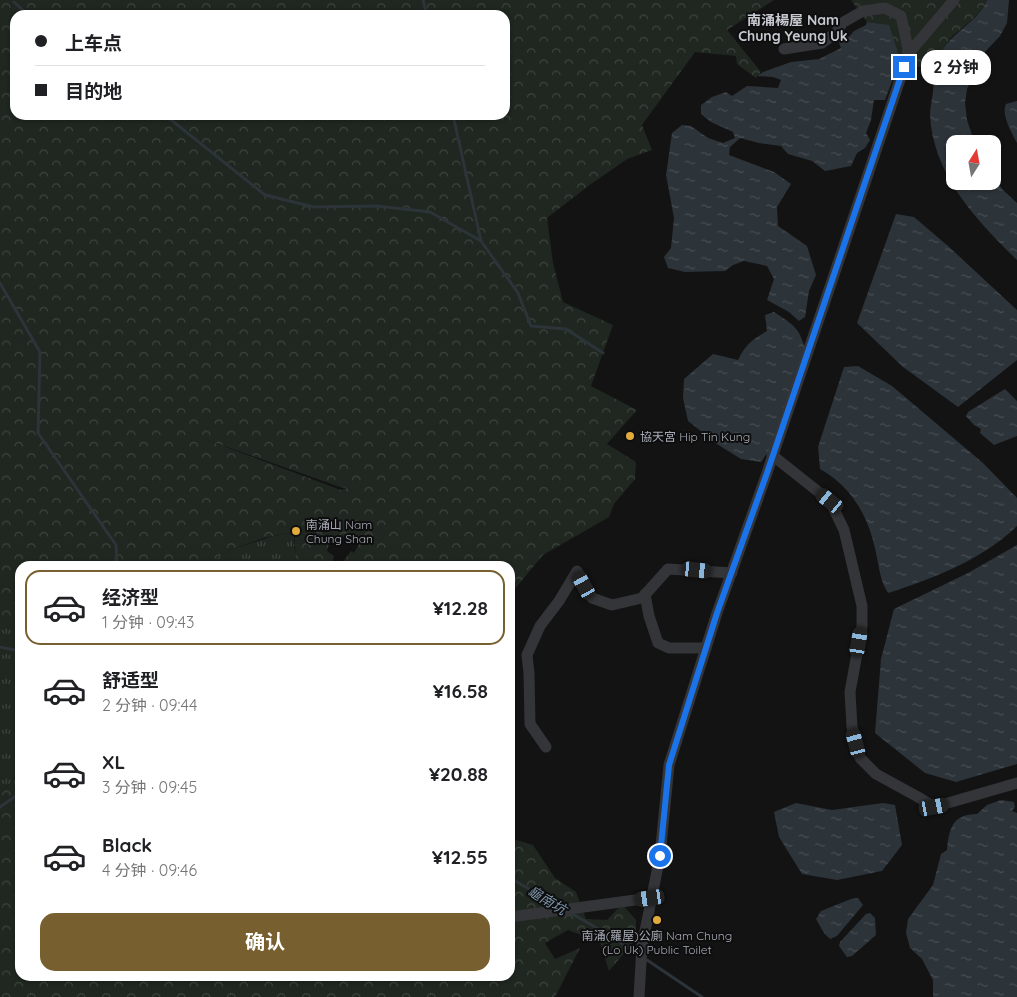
<!DOCTYPE html>
<html lang="zh">
<head>
<meta charset="utf-8">
<style>
  :root { --surface:#fff; --page:#f6f6f6; --text:#202124; --muted:#757577; --line:#e0e0e0; --accent:#785f2f }
  body { margin:0; font-family:Quicksand,"Noto Sans SC",sans-serif; background:var(--page); color:var(--text); height:100vh; display:flex; flex-direction:column; font-size:19px; white-space:nowrap }
  * { box-sizing:border-box; margin:0 }
  p { font-size:16px; color:var(--muted) }
  .icon { flex:none; width:28px; height:28px; fill:none; stroke:currentColor; stroke-width:2; stroke-linecap:round; stroke-linejoin:round }
  .map { position:relative; flex:1; overflow:hidden }
  .details { position:absolute; left:15px; top:561px; width:500px; height:420px; display:flex; flex-direction:column; background:var(--surface); border-radius:15px; box-shadow:0 1px 4px #0004 }
  .details>* { flex:none }
  .top-card { position:absolute; left:10px; top:10px; width:500px; height:110px; border-radius:15px; box-shadow:0 1px 4px #0004; display:grid; align-content:center; height:110px; padding:0 25px; background:var(--surface) }
  .needle { width:32px; rotate:11deg }
  .buttons { position:absolute; left:946px; top:135px; display:grid; gap:10px }
  .buttons a { display:grid; place-items:center; width:55px; height:55px; border-radius:10px; background:var(--surface); box-shadow:0 1px 4px #0004; font-size:25px }
  .end { position:absolute; width:22px; height:22px; margin:-11px; border:6px solid #1a73e8; background:#fff; box-shadow:0 0 0 2px #fff }
  .from { border-radius:50% }
  .bubble { position:absolute; height:35px; border-radius:15px; background:var(--surface); box-shadow:0 1px 4px #0004; font-size:16px; font-weight:700; line-height:35px; text-align:center }
  .car { position:absolute; width:15px; height:30px; margin:-15px -8px; border-radius:6px; box-shadow:0 0 4px 1px #0007; background:linear-gradient(#222 24%,#8ab4d8 0 40%,#222 0 76%,#8ab4d8 0 86%,#222 0) }
  .top-card b { display:flex; align-items:center; gap:18px; height:48px; font-size:19px }
  .top-card b+b { border-top:1px solid var(--line) }
  .top-card i { width:12px; height:12px; background:var(--text) }
  ul { padding:9px 0 0; list-style:none }
  li { display:flex; align-items:center; gap:15px; height:75px; margin:0 10px 8px; padding:0 15px; border:2px solid transparent; border-radius:15px }
  li div { flex:1 }
  li b { display:block; font-size:19px }
  li em { font-style:normal; font-weight:700 }
  li.current { border-color:var(--accent) }
  li>.icon { width:45px; height:45px; stroke-width:1.5 }
  .primary-button { display:flex; gap:10px; margin-top:auto; padding:10px 25px }
  .primary-button a { flex:1; height:58px; border-radius:15px; background:var(--accent); color:#fff; font-size:20px; font-weight:700; line-height:58px; text-align:center }
  .map>svg:first-child { display:block }
  .grass { fill:url(#grass-tufts) }
  .forest { fill:url(#forest-crowns); fill-rule:evenodd }
  .water { fill:url(#water-ripples) }
  .lines { fill:none; stroke-linecap:round; stroke-linejoin:round }
  .stream { stroke:#2c3339; stroke-width:3 }
  .minor { stroke:#343539; stroke-width:11 }
  .route { stroke:#1a73e8; stroke-width:6 }
  .poi-dot { fill:#e3ab3c; stroke:#0e0e0f; stroke-width:2 }
  .labels { text-anchor:middle; dominant-baseline:central; stroke-width:4; stroke-linejoin:round; paint-order:stroke }
  .poi-label { font-size:12px; fill:#a5aab4; stroke:#0e0e0f; text-anchor:start }
  .neighbourhood-label { font-size:14px; font-weight:bold; fill:#c6c9d0; stroke:#0e0e0f }
  .water-label { font-size:14px; font-style:italic; fill:#7f97ac; stroke:#0e0e0f }
</style>
</head>
<body>
<div class="map">
<svg width="1017" height="997" viewBox="0 0 1017 997">
  <defs>
    <pattern id="grass-tufts" width="24" height="20" patternUnits="userSpaceOnUse" patternTransform="scale(1.25)"><rect width="24" height="20" fill="#1f2720"/><path d="M3 7l-1-3M5 7V3M7 7l1-3M15 17l-1-3M17 17v-4M19 17l1-3" fill="none" stroke="#3d443e"/></pattern>
    <pattern id="forest-crowns" width="20" height="18" patternUnits="userSpaceOnUse" patternTransform="scale(1.25)"><rect width="20" height="18" fill="#1f2720"/><path d="M2 6a3 3 0 1 1 6 0M12 15a3 3 0 1 1 6 0" fill="none" stroke="#3d443e"/></pattern>
    <pattern id="water-ripples" width="26" height="14" patternUnits="userSpaceOnUse" patternTransform="scale(1.25)"><rect width="26" height="14" fill="#2c3339"/><path d="M2 4q2-2 4 0t4 0M15 11q2-2 4 0t4 0" fill="none" stroke="#484e53"/></pattern>
  </defs>
  <rect width="100%" height="100%" fill="#131314"/>
  <g class="grass">
    <path d="M 294,532 C 294,545 294,555 301,566 L 203,566 L 230,550 L 270,537 Z"/>
    <polygon points="16,614 20,614 20,774 16,776 0,795 0,623"/>
  </g>
  <g class="forest">
    <path d="M 0,0 L 774,0 L 727,30 L 761,72 L 756,78 L 737,64 L 736,56 L 695,52 L 642,125 L 652,150 L 627,159 L 591,184 L 547,218 L 553,263 L 563,302 L 613,325 L 591,386 L 637,410 L 607,444 L 636,462 L 635,479 L 614,504 L 609,517 L 543,555 L 514,590 L 510,619 L 510,566 L 340,566 L 351,551 L 354,553 L 362,537 L 341,537 L 330,540 L 327,551 L 334,556 L 332,564 L 329,566 L 301,566 L 296,559 L 294,532 L 264,538 L 230,550 L 203,566 L 20,566 L 20,614 L 0,623 ZM 15,15 L 505,15 L 505,115 L 15,115 ZM 196,436 L 340,487 L 347,488 L 341,490 Z"/>
    <path d="M 851,0 L 987,0 C 981,17 960,27 949,40 C 941,50 938,61 935,73 L 900,60 L 887,25 L 867,22 Z"/>
    <polygon points="20,774 20,976 510,976 510,838 533,845 555,878 576,892 586,919 607,920 622,904 636,920 636,939 609,971 600,942 568,930 545,943 555,959 580,948 555,997 0,997 0,795 16,776"/>
  </g>
  <g class="water">
    <path d="M 987,0 L 1009,0 L 1007,23 L 1000,36 L 983,54 L 967,89 L 965,103 L 967,120 L 975,144 L 955,144 L 955,181 L 992,181 L 993,175 L 1002,189 L 1017,203 L 1017,260 C 977,221 933,175 930,115 C 930,108 932,100 933,92 C 934,80 935,66 940,55 C 949,33 980,21 987,0 Z"/>
    <polygon points="867,22 889,25 900,60 885,100 874,100 871,120 866,133 870,140 865,148 857,153 851,166 825,171 812,161 788,154 781,146 759,143 740,138 730,147 729,155 774,172 791,184 777,207 778,226 807,246 816,275 809,291 805,317 799,321 789,312 767,300 774,279 767,266 744,261 733,265 725,271 685,272 668,268 664,257 671,248 674,218 666,175 672,133 682,125 691,126 708,138 723,143 735,138 733,132 711,122 701,114 701,105 712,97 726,92 732,96 747,86 778,88 781,80 773,77 758,76 763,72 791,62 819,59 841,48 839,43 842,35 849,37 854,31 866,25"/>
    <path d="M 1017,101 L 1017,143 C 1012,133 1001,115 1006,104 Z"/>
    <polygon points="896,214 914,217 948,246 1017,310 1017,360 958,407 903,367 857,323"/>
    <path d="M 774,312 C 795,326 799,327 806,352 L 770,449 L 761,462 L 741,459 L 717,444 L 688,421 L 683,398 L 684,379 L 713,354 L 738,360 C 745,345 753,339 767,331 L 765,315 Z"/>
    <path d="M 858,366 L 892,386 L 983,463 L 1017,498 L 1017,526 C 982,560 934,578 888,593 C 880,581 879,566 876,553 C 869,517 852,487 820,469 L 818,447 L 844,367 Z"/>
    <polygon points="1005,389 1017,401 1017,436 994,445 980,433 981,429 974,425 966,416 968,412"/>
    <polygon points="1017,545 1017,764 956,782 925,773 875,733 881,659 894,609 968,573"/>
    <path d="M 1001,800 L 1014,802 L 1015,807 L 1012,811 L 1017,813 L 1017,997 L 933,997 L 933,980 L 922,959 L 910,948 L 906,933 L 908,919 L 933,885 L 941,854 L 947,850 C 949,828 953,814 977,814 L 987,805 Z"/>
    <polygon points="796,803 832,810 883,803 895,805 902,845 882,871 837,880 802,874 779,837 774,812"/>
    <polygon points="858,898 863,905 837,936 830,939 824,933 816,919 821,911 851,899"/>
    <polygon points="870,913 875,918 876,935 852,956 847,957 839,946 840,942 866,914"/>
  </g>
  <g class="lines">
    <g class="stream">
      <polyline points="423,0 427,15"/>
      <polyline points="14,2 28,15"/>
      <polyline points="165,115 265,195 314,207 377,206 430,212 481,241"/>
      <polyline points="453,115 481,241 518,293 531,326 566,329 603,353"/>
      <polyline points="0,283 40,352 38,433 116,545 117,566"/>
      <polyline points="0,647 20,651"/>
      <polyline points="0,807 20,793"/>
      <polyline points="510,878 559,906"/>
      <polyline points="571,913 612,937 635,952"/>
      <polyline points="647,960 702,997"/>
    </g>
    <g class="minor">
      <polyline points="784,49 822,43 837,32 842,23 863,11 885,8 901,16 909,53"/>
      <polyline points="772,455 830,501 844,530 862,606 862,626 850,692 852,727 860,758 876,774 918,797 934,807 1017,783"/>
      <polyline points="645,594 649,616 658,643 669,648 706,648"/>
      <polyline points="546,747 530,724 529,673 527,655 540,626 559,601 577,571 592,598 612,605 642,598 668,569 732,573"/>
      <polyline points="510,917 650,898"/>
      <polyline points="639,997 642,946 660,856 669,765 717,613 767,473 909,53 954,0"/>
    </g>
  </g>
  <g class="lines">
    <polyline class="route" points="660,856 669,765 717,613 767,473 904,67"/>
  </g>
  <g class="poi-dot">
    <circle cx="630" cy="436" r="5"/>
    <circle cx="296" cy="531" r="5"/>
    <circle cx="657" cy="920" r="5"/>
  </g>
  <g class="labels">
    <g class="poi-label">
      <text x="640" y="436">協天宮 Hip Tin Kung</text>
      <text x="306" y="524">南涌山 Nam<tspan x="306" dy="14">Chung Shan</tspan></text>
      <text x="657" y="935" text-anchor="middle">南涌(羅屋)公廁 Nam Chung<tspan x="657" dy="14">(Lo Uk) Public Toilet</tspan></text>
    </g>
    <g class="neighbourhood-label">
      <text x="793" y="20">南涌楊屋 Nam<tspan x="793" dy="16">Chung Yeung Uk</tspan></text>
    </g>
    <g class="water-label">
      <text transform="translate(547 900) rotate(31)">龜南坑</text>
    </g>
  </g>
</svg>
<div class="buttons">
<a><svg class="needle" viewBox="-14 -14 28 28"><path d="M0-13l5 13h-10z" fill="#e53935"/><path d="M0 13l5-13h-10z" fill="#757577"/></svg></a>
</div>
<i class="end from" style="left:660px;top:856px"></i>
<i class="end" style="left:904px;top:67px"></i>
<div class="bubble" style="left:921px;top:50px;width:70px">2 分钟</div>
<i class="car" style="left:830px;top:501px;rotate:309deg"></i>
<i class="car" style="left:697px;top:570px;rotate:96deg"></i>
<i class="car" style="left:584px;top:585px;rotate:331deg"></i>
<i class="car" style="left:859px;top:642px;rotate:10deg"></i>
<i class="car" style="left:856px;top:743px;rotate:345deg"></i>
<i class="car" style="left:934px;top:807px;rotate:79deg"></i>
<i class="car" style="left:650px;top:898px;rotate:262deg"></i>
<div class="top-card">
<b><i class="from"></i>上车点</b>
<b><i></i>目的地</b>
</div>
<section class="details">
<ul>
<li class="current"><svg class="icon" aria-label="car" viewBox="0 0 24 24"><path d="M5 17H2v-5l4-1 3-4h7l3 4 3 1v5h-3M9 17h6M6 11h13"/><circle cx="7" cy="17" r="2"/><circle cx="17" cy="17" r="2"/></svg><div><b>经济型</b><p>1 分钟 · 09:43</p></div><em>¥12.28</em></li>
<li><svg class="icon" aria-label="car" viewBox="0 0 24 24"><path d="M5 17H2v-5l4-1 3-4h7l3 4 3 1v5h-3M9 17h6M6 11h13"/><circle cx="7" cy="17" r="2"/><circle cx="17" cy="17" r="2"/></svg><div><b>舒适型</b><p>2 分钟 · 09:44</p></div><em>¥16.58</em></li>
<li><svg class="icon" aria-label="car" viewBox="0 0 24 24"><path d="M5 17H2v-5l4-1 3-4h7l3 4 3 1v5h-3M9 17h6M6 11h13"/><circle cx="7" cy="17" r="2"/><circle cx="17" cy="17" r="2"/></svg><div><b>XL</b><p>3 分钟 · 09:45</p></div><em>¥20.88</em></li>
<li><svg class="icon" aria-label="car" viewBox="0 0 24 24"><path d="M5 17H2v-5l4-1 3-4h7l3 4 3 1v5h-3M9 17h6M6 11h13"/><circle cx="7" cy="17" r="2"/><circle cx="17" cy="17" r="2"/></svg><div><b>Black</b><p>4 分钟 · 09:46</p></div><em>¥12.55</em></li>
</ul>
<div class="primary-button"><a>确认</a></div>
</section>
</div>
</body>
</html>
